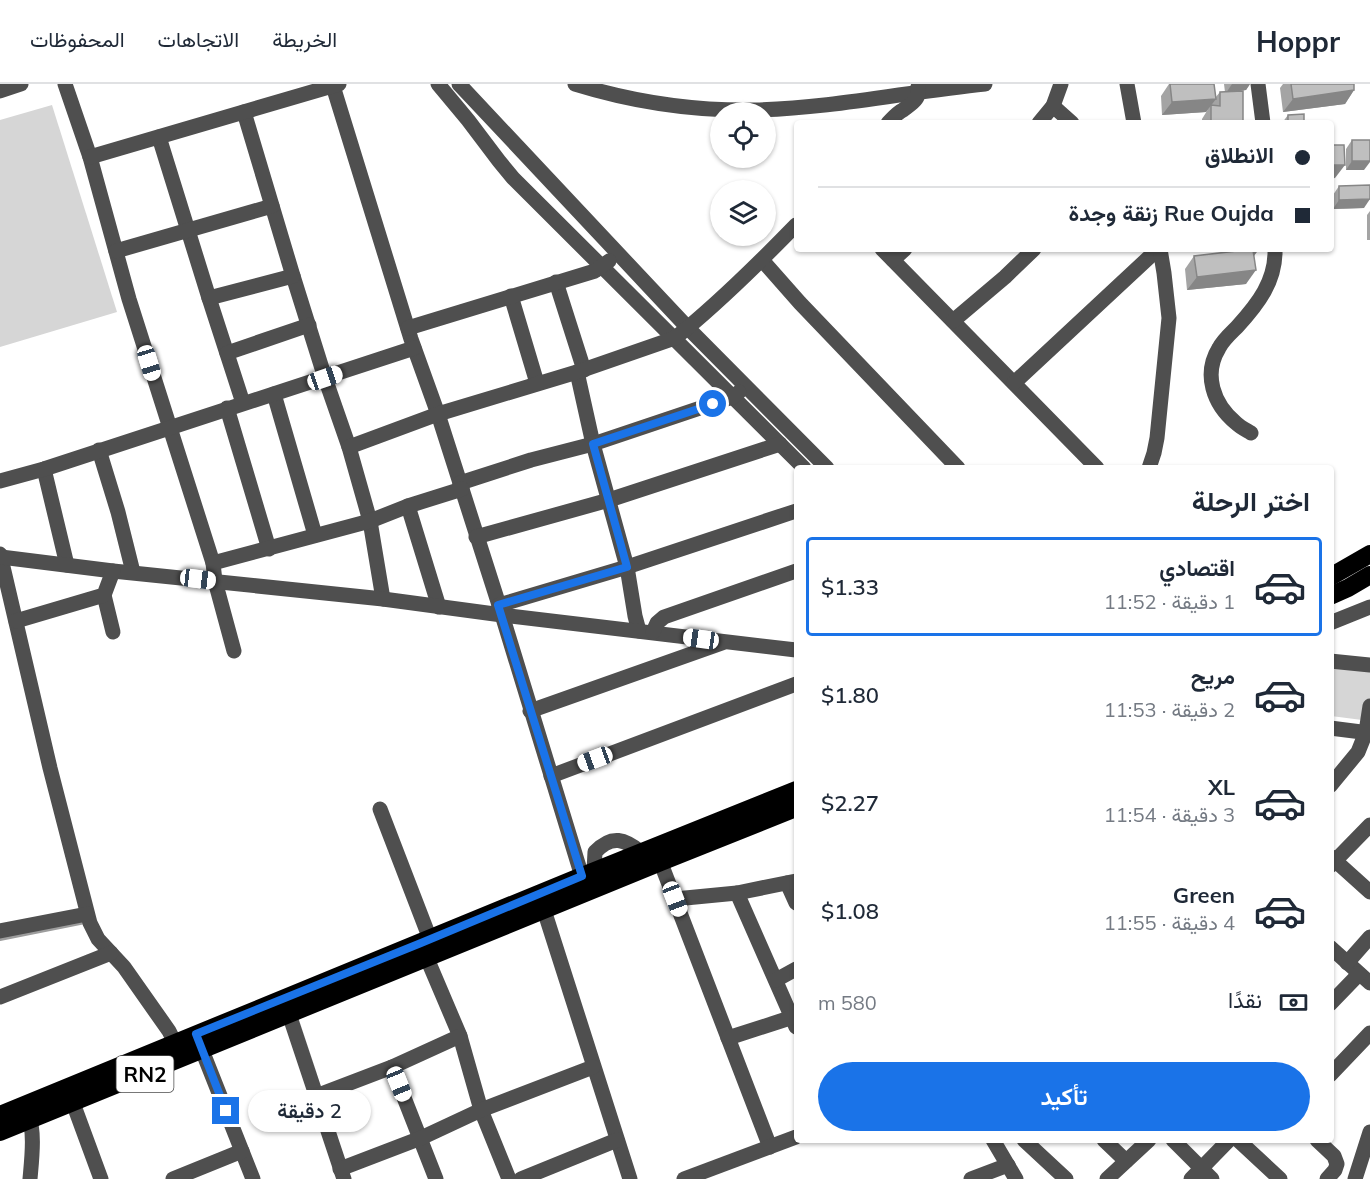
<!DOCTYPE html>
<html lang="ar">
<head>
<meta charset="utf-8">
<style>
  :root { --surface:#fff; --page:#f2f2f3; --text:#1f2937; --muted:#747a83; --line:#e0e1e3; --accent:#1a73e8 }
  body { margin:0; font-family:Mulish,Vazirmatn,sans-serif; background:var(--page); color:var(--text); direction:rtl; height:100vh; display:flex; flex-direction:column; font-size:22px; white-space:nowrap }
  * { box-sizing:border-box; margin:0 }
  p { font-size:20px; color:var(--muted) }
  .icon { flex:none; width:33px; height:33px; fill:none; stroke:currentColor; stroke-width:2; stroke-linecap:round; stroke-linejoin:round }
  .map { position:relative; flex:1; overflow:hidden; direction:ltr }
  .drawer { position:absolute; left:794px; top:381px; width:540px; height:678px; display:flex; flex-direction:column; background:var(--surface); border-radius:6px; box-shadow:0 2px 4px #0004; direction:rtl }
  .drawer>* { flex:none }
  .banner { position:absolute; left:794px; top:36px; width:540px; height:132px; border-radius:6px; box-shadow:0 2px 4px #0004; direction:rtl; display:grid; align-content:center; height:132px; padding:0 24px; background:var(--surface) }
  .controls { position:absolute; left:710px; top:18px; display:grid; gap:12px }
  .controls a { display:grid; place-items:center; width:66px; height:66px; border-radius:50%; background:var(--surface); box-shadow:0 2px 4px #0004; font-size:30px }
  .end { position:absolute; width:27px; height:27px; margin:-14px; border:8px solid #1a73e8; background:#fff; box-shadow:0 0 0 3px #fff }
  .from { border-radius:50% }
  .bubble { position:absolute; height:42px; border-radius:21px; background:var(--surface); box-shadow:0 2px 4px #0004; font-size:20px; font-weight:600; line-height:42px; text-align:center; direction:rtl }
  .car { position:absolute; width:18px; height:36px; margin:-18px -9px; border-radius:8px; box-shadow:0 0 4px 2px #0007; background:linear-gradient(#fff 24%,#345 0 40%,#fff 0 76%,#345 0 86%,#fff 0) }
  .banner b { display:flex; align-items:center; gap:21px; height:57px; font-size:22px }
  .banner b+b { border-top:2px solid var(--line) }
  .banner i { width:15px; height:15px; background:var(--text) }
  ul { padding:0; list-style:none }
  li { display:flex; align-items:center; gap:18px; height:99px; margin:0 12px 9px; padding:0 12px; border:3px solid transparent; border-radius:6px }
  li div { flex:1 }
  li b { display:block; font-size:22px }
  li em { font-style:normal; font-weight:600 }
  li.active { border-color:var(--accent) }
  li>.icon { width:54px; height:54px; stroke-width:1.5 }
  h2 { padding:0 24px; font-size:27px; line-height:72px }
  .pay { display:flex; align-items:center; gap:15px; height:66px; padding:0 24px; font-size:22px }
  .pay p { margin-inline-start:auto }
  .action { display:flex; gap:12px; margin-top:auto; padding:12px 24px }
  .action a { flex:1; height:69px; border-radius:36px; background:var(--accent); color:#fff; font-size:24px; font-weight:600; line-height:69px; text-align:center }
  header { display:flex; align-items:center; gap:36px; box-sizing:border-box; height:84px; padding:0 30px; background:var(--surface); border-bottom:2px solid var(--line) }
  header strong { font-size:28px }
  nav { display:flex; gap:33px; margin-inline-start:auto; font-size:21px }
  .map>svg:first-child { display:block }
  .green { fill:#d6d6d6 }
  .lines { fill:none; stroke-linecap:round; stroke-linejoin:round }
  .stream { stroke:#9d9d9d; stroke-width:4 }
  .minor { stroke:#4f4f4f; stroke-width:15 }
  .highway { stroke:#000; stroke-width:18 }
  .wall { fill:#a4a4a4 }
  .shaded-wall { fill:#868686 }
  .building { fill:#bfbfbf; stroke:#868686; stroke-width:1.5 }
  .route { stroke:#1a73e8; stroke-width:8 }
  .labels { text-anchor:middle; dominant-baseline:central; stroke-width:4.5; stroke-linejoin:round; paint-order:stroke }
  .shield { fill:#fff; stroke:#4c4c4c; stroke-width:1.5 }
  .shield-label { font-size:21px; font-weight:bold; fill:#000 }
</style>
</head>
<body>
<header>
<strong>Hoppr</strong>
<nav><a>الخريطة</a><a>الاتجاهات</a><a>المحفوظات</a></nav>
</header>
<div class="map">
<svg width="1370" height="1095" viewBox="0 0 1370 1095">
  <rect width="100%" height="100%" fill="#fff"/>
  <g class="green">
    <polygon points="52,21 117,228 0,263 0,36"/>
    <polygon points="1330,581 1370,585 1370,637 1331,632"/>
  </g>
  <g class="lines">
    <polyline class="stream" points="0,855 85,838"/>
    <g class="minor">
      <polyline points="65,0 90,73 129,215 213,479 215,497 234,567"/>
      <polyline points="438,0 468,36 499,77 513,94 804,384"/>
      <polyline points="459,0 688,244 827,384"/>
      <path d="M 575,0 C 633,18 694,27 755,26 C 803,25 851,18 899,11 C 928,7 957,3 985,0"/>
      <polyline points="1127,0 1134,39"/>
      <polyline points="1258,0 1263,39"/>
      <polyline points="333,2 411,255 438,330 499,521 580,786 586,802"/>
      <polyline points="0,7 21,0"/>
      <polyline points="1053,22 1072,39"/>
      <polyline points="244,28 293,192 325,294 349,363 370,437 383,515"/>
      <path d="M 888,39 C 893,34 897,29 903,26 C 912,19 920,16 918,3"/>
      <polyline points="1039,39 1053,22 1061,0"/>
      <polyline points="159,53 209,214 243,319"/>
      <polyline points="90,73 339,0"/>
      <polyline points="882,165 1097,384"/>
      <polyline points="116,167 272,122"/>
      <polyline points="762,176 800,219 958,384"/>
      <polyline points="893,176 905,165"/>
      <polyline points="556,198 584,286"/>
      <polyline points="511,212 537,299"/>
      <polyline points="209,214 293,192"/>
      <polyline points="953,237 1005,193 1034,165"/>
      <polyline points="408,244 595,187 609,177"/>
      <polyline points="227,269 309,241"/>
      <polyline points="577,288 593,360 627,483 635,532 639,547"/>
      <polyline points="1014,299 1158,165"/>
      <polyline points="274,310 315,451"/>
      <polyline points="227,324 269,465"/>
      <path d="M 1251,349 C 1246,346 1240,343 1236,339 C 1213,320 1203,290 1219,264 C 1223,256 1231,249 1237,243 C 1258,220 1276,197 1275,165"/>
      <path d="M 349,363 L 438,330 L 577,288 L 675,254 C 718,220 758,180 796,141"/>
      <polyline points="99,366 118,428 133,488"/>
      <polyline points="1149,384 1154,369 1157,354 1169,234 1164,189 1160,165"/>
      <polyline points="44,385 67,481"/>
      <polyline points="0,397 44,385 414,264"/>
      <polyline points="460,399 531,376 593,360 733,313 739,308"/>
      <polyline points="408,422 439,523"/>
      <polyline points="476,453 609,416 780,360"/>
      <polyline points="0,470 50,684 90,839 98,855 124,883 169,947 179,967"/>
      <polyline points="1,473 113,487 383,515 502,531 796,566"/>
      <polyline points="213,479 370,437 408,422 462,405"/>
      <polyline points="104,511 113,548"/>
      <polyline points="499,521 627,483 796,427"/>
      <polyline points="16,537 104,511 113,487"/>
      <polyline points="1330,539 1370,523"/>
      <polyline points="653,548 657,539 664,533 796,487"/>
      <polyline points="1330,577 1370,581"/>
      <polyline points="530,627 722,559"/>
      <polyline points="1330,644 1370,649"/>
      <polyline points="551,692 796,600"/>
      <polyline points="1330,702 1358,668 1366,648 1370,622"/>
      <polyline points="380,725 430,855"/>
      <polyline points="657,769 770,1063"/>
      <polyline points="1330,772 1370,808"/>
      <polyline points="1330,782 1370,741"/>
      <path d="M 594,787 L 595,768 C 612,750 625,755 642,769"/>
      <polyline points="787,799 796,819"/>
      <polyline points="737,809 796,943"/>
      <polyline points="675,815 737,809 796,797"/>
      <polyline points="544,826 630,1095"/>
      <polyline points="0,847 87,830"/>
      <polyline points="1330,863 1370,899"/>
      <polyline points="423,865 460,952 481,1026 509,1095"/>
      <polyline points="1347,879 1370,853"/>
      <polyline points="776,896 796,885"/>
      <polyline points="0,913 111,869"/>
      <polyline points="1330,920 1359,890"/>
      <polyline points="286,921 344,1095"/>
      <polyline points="728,954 793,933"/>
      <polyline points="198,956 253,1095"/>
      <polyline points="392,983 436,1095"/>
      <polyline points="1330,991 1370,949"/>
      <polyline points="316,1012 392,983 460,952"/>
      <polyline points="73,1019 101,1095"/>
      <path d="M 28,1027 C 35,1049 32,1072 30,1095"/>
      <polyline points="993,1056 1016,1095"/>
      <polyline points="1024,1056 1066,1095"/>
      <polyline points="1104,1056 1126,1077"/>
      <polyline points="1173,1056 1212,1095"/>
      <polyline points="1238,1056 1280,1095"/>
      <polyline points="1317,1056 1334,1072 1337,1080 1335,1086 1327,1095"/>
      <polyline points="340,1085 421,1054 481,1026 593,983"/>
      <polyline points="173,1095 242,1067"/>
      <polyline points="521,1095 617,1056"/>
      <polyline points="684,1095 796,1053"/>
      <polyline points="971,1095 1008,1081"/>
      <polyline points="1107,1095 1149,1056"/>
      <polyline points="1191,1095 1229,1056"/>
      <polyline points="1355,1095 1370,1048"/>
    </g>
    <g class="highway">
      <polyline points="1330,493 1370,470"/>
      <polyline points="1330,512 1348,504 1370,491"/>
      <polyline points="0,1031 582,792 796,706"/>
      <polyline points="0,1048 661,778 796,724"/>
    </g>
  </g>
  <g class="wall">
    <polygon points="1169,0 1214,0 1215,14 1220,8 1225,8 1224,0 1250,0 1246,6 1237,7 1242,39 1202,39 1202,35 1210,22 1206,28 1162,31 1161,12"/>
    <polygon points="1283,0 1354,0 1354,6 1345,20 1283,28 1280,4"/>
    <polygon points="1288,31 1304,39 1282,39"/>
    <polygon points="1352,56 1364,86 1346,86 1346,65"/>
    <polygon points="1339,102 1364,124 1333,125 1333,111"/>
    <polygon points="1370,127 1370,156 1367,156 1367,131"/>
    <polygon points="1229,165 1259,165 1254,172 1246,200 1187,206 1185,185 1194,172 1227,168"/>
  </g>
  <g class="shaded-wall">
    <polygon points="1232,0 1250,0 1246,6 1226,9"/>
    <polygon points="1354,6 1345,20 1283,28 1293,15"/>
    <polygon points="1216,15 1206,28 1162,31 1172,18"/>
    <polygon points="1352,77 1370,77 1370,78 1364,86 1346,86"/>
    <polygon points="1330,81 1345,81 1335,94 1330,95"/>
    <polygon points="1370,115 1364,124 1333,125 1339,116"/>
    <polygon points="1259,165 1249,178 1253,166"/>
    <polygon points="1256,186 1246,200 1187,206 1197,193"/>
  </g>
  <g class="building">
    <polygon points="1170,0 1214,0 1216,15 1172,18"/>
    <polygon points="1291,0 1354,0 1354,6 1293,15"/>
    <polygon points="1243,7 1243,38 1211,38 1211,21 1220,22 1220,8"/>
    <polygon points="1304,30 1304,39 1288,39 1288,31"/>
    <rect x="1352" y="56" width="18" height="21"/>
    <polygon points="1330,61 1344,61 1345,81 1330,81"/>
    <polygon points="1370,101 1370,115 1339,116 1339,102"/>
    <polygon points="1236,165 1259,165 1253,166 1256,186 1197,193 1194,172 1236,167"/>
  </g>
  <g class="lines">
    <polyline class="route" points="226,1027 196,950 421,859 582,792 498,521 627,483 593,360 713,320"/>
  </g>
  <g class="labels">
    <rect class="shield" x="116.5" y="972" width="57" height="36" rx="4.5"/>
    <g class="shield-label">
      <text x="145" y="990">RN2</text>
    </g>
  </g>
</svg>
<div class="controls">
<a><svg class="icon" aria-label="locate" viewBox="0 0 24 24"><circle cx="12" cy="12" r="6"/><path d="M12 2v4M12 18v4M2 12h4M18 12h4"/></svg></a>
<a><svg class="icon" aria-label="layers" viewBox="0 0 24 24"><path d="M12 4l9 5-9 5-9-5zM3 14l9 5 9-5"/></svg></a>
</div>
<i class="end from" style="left:713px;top:320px"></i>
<i class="end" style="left:226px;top:1027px"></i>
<div class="bubble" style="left:248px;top:1006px;width:123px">2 دقيقة</div>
<i class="car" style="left:149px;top:279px;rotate:163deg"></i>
<i class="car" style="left:325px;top:294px;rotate:71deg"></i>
<i class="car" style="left:198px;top:495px;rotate:97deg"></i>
<i class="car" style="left:701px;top:555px;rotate:278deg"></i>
<i class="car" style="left:595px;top:675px;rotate:250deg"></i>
<i class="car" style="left:675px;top:815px;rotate:159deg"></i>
<i class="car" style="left:399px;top:1000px;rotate:158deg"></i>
<div class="banner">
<b><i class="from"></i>الانطلاق</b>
<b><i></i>Rue Oujda زنقة وجدة</b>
</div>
<section class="drawer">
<h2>اختر الرحلة</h2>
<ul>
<li class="active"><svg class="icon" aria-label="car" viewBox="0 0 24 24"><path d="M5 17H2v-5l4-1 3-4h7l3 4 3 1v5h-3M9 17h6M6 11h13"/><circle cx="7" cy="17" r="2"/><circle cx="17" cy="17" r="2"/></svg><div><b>اقتصادي</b><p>1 دقيقة · 11:52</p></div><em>$1.33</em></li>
<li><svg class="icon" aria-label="car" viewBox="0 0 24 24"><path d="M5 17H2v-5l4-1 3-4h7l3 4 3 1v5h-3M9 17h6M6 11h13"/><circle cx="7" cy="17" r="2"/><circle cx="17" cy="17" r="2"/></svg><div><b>مريح</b><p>2 دقيقة · 11:53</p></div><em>$1.80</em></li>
<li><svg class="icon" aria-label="car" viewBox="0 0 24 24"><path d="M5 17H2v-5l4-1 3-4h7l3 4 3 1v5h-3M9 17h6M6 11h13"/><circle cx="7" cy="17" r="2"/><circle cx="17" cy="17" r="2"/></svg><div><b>XL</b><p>3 دقيقة · 11:54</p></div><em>$2.27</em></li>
<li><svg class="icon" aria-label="car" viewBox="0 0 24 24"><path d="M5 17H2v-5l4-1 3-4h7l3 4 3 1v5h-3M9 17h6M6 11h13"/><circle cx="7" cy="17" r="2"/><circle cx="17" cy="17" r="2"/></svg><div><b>Green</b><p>4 دقيقة · 11:55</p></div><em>$1.08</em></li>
</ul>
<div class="pay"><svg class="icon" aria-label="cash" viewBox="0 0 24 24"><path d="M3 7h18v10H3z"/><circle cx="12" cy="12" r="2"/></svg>نقدًا<p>580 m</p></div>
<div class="action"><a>تأكيد</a></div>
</section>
</div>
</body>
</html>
